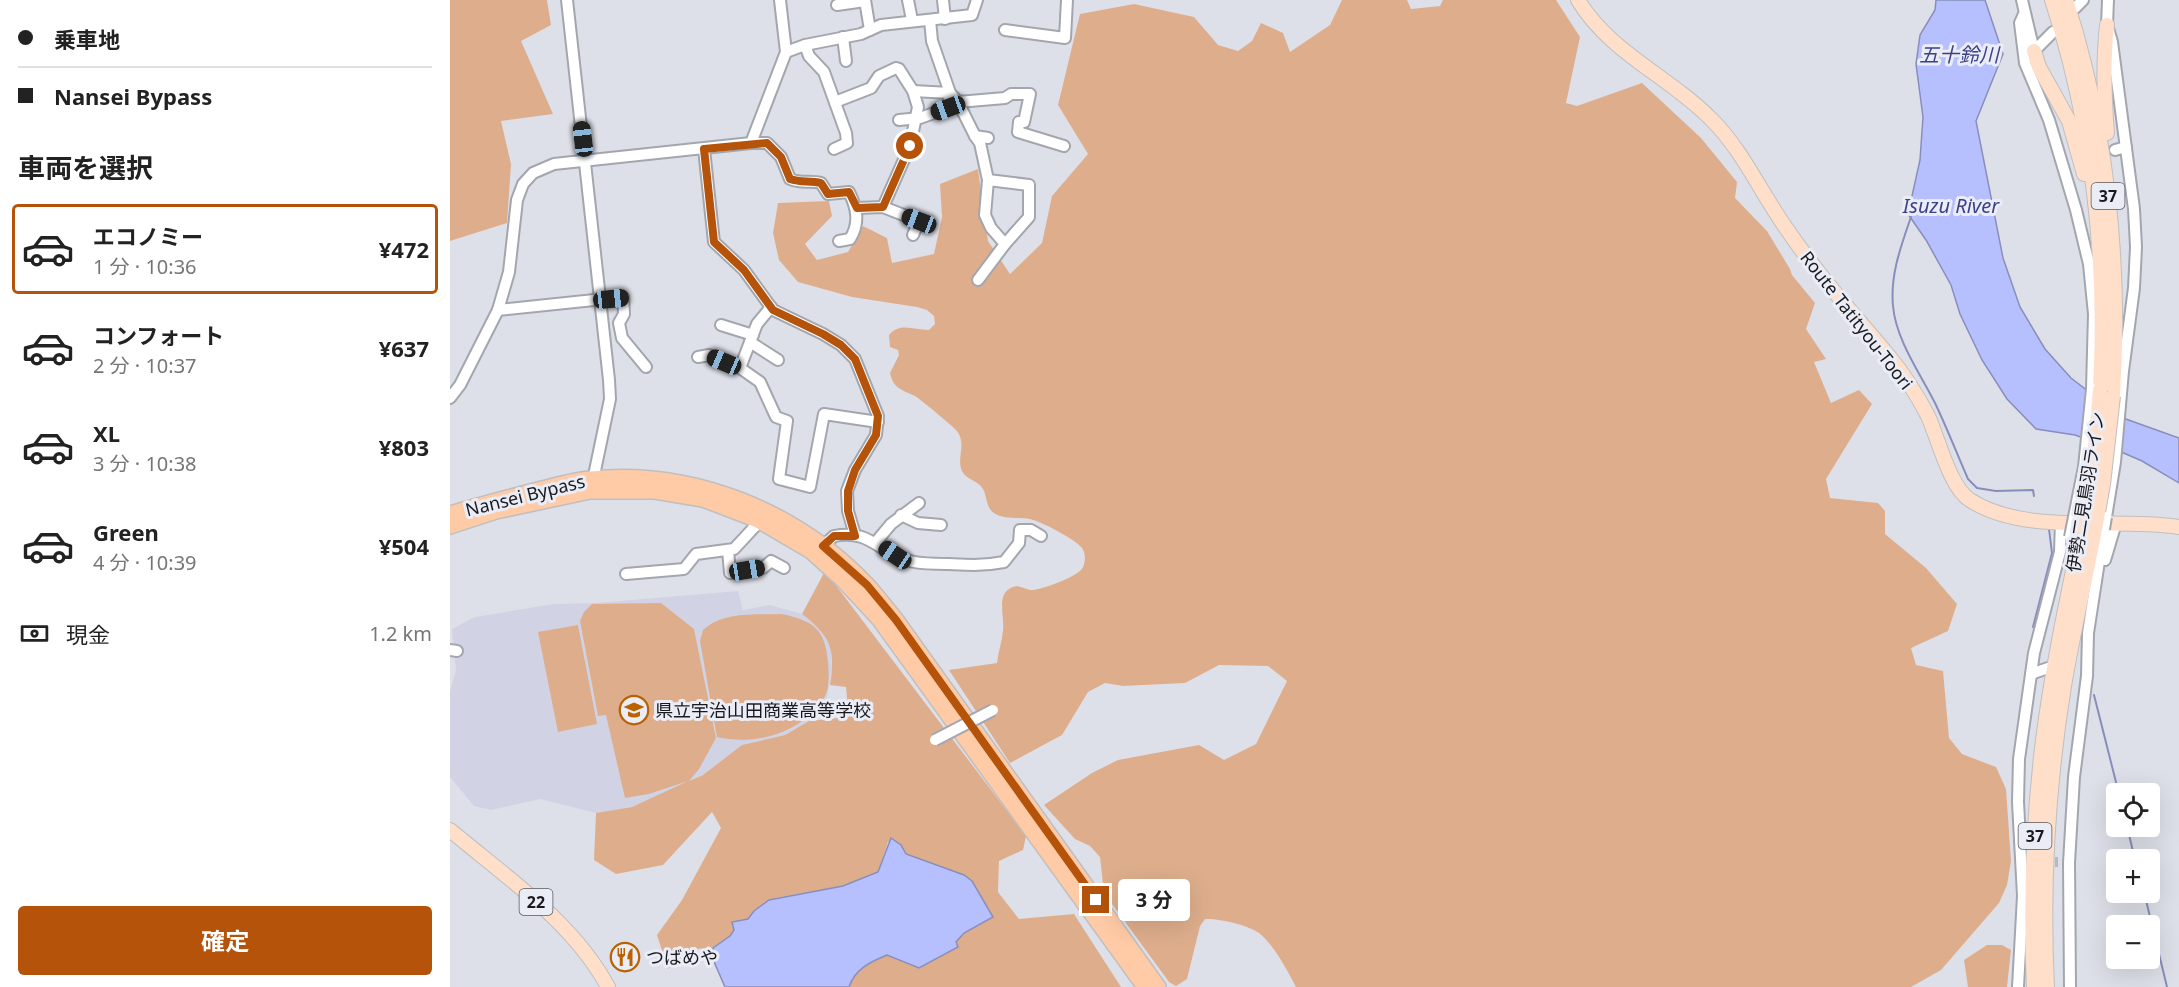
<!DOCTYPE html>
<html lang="ja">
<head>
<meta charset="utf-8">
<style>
  :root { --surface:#fff; --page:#f2f2f2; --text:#222; --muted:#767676; --line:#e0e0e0; --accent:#b45309 }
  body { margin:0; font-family:"Noto Sans","Noto Sans JP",sans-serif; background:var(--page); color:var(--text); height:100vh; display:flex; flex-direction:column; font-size:22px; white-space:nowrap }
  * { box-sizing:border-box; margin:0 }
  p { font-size:20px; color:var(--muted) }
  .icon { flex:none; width:33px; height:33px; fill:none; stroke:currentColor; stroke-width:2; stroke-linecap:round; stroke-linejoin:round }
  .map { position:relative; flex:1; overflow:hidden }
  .details { display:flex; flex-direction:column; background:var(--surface); width:450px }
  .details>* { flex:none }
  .hud { display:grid; align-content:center; height:132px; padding:0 18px; background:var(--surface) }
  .controls { position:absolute; left:1656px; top:783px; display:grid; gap:12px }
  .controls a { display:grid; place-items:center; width:54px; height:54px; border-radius:6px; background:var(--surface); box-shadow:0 6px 24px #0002; font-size:30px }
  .end { position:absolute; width:27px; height:27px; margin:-14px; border:8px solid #b45309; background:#fff; box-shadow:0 0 0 3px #fff }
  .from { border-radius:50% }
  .bubble { position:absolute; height:42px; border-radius:6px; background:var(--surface); box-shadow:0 6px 24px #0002; font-size:20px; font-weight:700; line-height:42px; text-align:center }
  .car { position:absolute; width:18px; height:36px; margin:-18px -9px; border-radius:8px; box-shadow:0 0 4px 2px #0007; background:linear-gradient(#222 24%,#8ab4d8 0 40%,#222 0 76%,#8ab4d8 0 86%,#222 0) }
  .hud b { display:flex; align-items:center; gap:21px; height:57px; font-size:22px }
  .hud b+b { border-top:2px solid var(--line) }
  .hud i { width:15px; height:15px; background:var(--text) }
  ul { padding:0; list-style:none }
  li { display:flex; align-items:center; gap:18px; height:90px; margin:0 12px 9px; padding:0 6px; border:3px solid transparent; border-radius:6px }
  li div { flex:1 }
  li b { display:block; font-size:22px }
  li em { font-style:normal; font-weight:700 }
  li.active { border-color:var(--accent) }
  li>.icon { width:54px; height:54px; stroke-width:1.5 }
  h2 { padding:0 18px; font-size:27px; line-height:72px }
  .pay { display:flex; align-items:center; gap:15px; height:66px; padding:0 18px; font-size:22px }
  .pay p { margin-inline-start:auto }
  .action { display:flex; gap:12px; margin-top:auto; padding:12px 18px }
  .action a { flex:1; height:69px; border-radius:6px; background:var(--accent); color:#fff; font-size:24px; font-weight:700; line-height:69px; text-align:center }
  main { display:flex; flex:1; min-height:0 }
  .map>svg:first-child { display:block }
  .built { fill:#d1d3e4 }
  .green { fill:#deae8c }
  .water { fill:#b7c0fe; stroke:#888ebb; stroke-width:1.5 }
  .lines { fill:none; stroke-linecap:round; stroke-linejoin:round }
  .stream { stroke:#888ebb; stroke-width:2 }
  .minor-tunnel { stroke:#b7b8c0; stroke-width:10; stroke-dasharray:10 5; stroke-linecap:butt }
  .minor-casing { stroke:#a4a6ae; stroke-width:14 }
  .major-casing { stroke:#bfbfc0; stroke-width:16 }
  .highway-casing { stroke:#bfbfc0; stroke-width:18 }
  .minor { stroke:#fff; stroke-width:10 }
  .major { stroke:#ffdfca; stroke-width:14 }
  .highway { stroke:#ffcaa6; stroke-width:15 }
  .minor-bridge-casing { stroke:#a4a6ae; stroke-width:14; stroke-linecap:butt }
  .major-bridge-casing { stroke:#bfbfc0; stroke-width:16; stroke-linecap:butt }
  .minor-bridge { stroke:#fff; stroke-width:10 }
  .major-bridge { stroke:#ffdfca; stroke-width:14 }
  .route { stroke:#b45309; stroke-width:8 }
  .labels { text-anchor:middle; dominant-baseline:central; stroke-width:6; stroke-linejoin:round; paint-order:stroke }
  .shield { fill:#ebedf6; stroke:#59595f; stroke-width:1.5 }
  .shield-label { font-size:16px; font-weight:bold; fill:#1a1a1e }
  .street-label { font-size:18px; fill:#1a1a1e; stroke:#ebedf6 }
  .poi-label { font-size:18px; fill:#1a1a1e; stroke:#ebedf6; text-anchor:start }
  .water-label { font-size:20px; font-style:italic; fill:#3e4189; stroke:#ebedf6 }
</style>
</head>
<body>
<main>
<section class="details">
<div class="hud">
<b><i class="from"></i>乗車地</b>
<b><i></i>Nansei Bypass</b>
</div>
<h2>車両を選択</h2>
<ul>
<li class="active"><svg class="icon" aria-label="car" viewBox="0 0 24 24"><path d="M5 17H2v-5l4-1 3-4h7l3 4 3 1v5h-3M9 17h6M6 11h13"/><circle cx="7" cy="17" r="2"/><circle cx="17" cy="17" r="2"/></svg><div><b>エコノミー</b><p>1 分 · 10:36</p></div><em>¥472</em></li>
<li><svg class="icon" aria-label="car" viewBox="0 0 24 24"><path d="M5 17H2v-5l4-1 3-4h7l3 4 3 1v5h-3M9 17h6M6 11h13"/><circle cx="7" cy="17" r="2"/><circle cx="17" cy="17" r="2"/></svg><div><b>コンフォート</b><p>2 分 · 10:37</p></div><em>¥637</em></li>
<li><svg class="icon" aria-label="car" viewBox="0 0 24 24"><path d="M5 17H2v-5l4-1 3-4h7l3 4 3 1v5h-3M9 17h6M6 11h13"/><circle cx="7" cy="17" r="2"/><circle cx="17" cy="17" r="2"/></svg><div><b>XL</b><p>3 分 · 10:38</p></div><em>¥803</em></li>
<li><svg class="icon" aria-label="car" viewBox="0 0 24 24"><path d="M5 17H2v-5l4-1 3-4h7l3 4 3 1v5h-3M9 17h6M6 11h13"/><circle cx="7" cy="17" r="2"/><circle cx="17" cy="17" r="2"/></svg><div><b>Green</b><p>4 分 · 10:39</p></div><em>¥504</em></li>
</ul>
<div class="pay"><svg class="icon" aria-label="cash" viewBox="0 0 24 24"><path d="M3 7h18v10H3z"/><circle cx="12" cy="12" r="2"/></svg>現金<p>1.2 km</p></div>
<div class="action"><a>確定</a></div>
</section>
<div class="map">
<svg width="1729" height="987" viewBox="0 0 1729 987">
  <rect width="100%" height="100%" fill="#dee0e9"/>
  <polygon class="built" points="288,591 293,610 320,605 352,614 369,627 380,642 382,668 377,700 359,721 335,735 292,745 261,771 182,807 146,813 90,799 41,810 24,806 0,777 0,692 6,670 2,629 25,617 103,604 145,603"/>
  <g class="green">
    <polygon points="0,0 97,0 101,25 71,41 103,114 51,121 61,164 57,223 0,241"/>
    <path d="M 892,0 L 957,0 L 961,9 L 990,6 L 993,0 L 1106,0 L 1130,37 L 1116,103 L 1127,106 L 1192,83 L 1251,138 L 1287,182 L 1285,198 L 1317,231 L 1340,269 L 1342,275 L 1365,303 L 1356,329 L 1376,359 L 1364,362 L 1381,403 L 1409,390 L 1422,404 L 1376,479 L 1380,498 L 1428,503 L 1435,511 L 1435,534 L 1476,568 L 1507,604 L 1498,631 L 1461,648 L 1466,665 L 1493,671 L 1499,738 L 1512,754 L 1546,767 L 1556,789 L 1561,861 L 1557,885 L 1549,903 L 1491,970 L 1461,987 L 846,987 C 837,970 824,945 809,933 C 798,925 768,918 755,919 L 750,926 L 737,979 L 726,986 L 719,982 L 654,893 L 650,857 L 640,846 L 625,839 L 594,805 L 642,773 L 668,760 L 749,745 L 774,760 L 806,744 L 837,681 L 818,666 L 769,665 L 735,683 L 673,686 L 655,683 L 638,692 L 612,735 L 560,763 L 499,670 L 547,663 C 548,652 552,642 553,631 C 555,615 544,590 567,586 C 572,587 576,589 580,590 C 590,591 625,577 631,570 C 636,565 636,553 632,548 C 625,539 592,522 580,519 C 569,517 554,520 544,513 C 536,508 537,496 533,489 C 528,480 516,480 512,471 C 506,458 517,445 507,431 C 505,428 469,398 465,396 C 453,390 443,389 440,373 L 449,355 L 448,350 L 440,347 L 439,335 C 450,322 464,330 479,330 L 485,324 L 484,316 L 477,310 L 467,307 L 402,297 L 348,282 L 329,260 L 323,233 L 328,203 L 379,201 L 382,216 L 355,244 L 367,260 L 398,252 L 413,226 L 437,238 L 442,263 L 484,254 L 492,217 L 490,184 L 528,169 L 538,241 L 560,274 L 592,243 L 602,196 L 638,154 L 608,105 L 630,14 L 684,4 L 744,17 L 768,45 L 788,51 L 802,41 L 811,23 L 833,33 L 840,52 L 880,25 Z"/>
    <path d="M 375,571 L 576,836 L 573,850 L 549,861 L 548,892 L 569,919 L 624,914 L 671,987 L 399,987 C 405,969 420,962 437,955 L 469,968 L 508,947 L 506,942 L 514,933 L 543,917 L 522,881 L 514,875 L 456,854 L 451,845 L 438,842 L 428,872 L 393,886 L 325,898 L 304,911 L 298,919 L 282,922 L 284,930 L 280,936 L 263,948 L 245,949 L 218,969 L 207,935 L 232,900 L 271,828 L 262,812 L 213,865 L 166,874 L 144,860 L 146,813 L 182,807 L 238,781 L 199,794 L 175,798 L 156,715 L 148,716 L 130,621 L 134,612 L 142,604 L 211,603 L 244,629 L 266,738 L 249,769 L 239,781 L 253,775 L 292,745 L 335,735 L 359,721 L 399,717 L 396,687 L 380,685 C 386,648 380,636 352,614 Z"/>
    <path d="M 332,614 C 363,621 375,628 378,662 C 379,672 380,689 374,698 C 352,733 306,746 267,737 L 250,641 L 253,630 C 274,611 305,615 332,614 Z"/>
    <polygon points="128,625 147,724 108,732 88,632"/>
    <polygon points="1537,945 1552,945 1561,950 1557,987 1518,987 1514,960"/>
  </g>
  <g class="water">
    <polygon points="1486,0 1535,0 1553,54 1526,121 1553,258 1570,307 1595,349 1621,378 1673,418 1729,438 1729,483 1692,461 1669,451 1625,435 1586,429 1557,399 1532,360 1510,314 1501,285 1476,240 1458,214 1470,160 1473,117 1466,64 1470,35 1485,10"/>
    <path d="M 441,838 L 451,845 L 456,854 L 514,875 L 522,881 L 543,917 L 514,933 L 506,942 L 508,947 L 469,968 L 437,955 C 420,962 405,969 399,987 L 275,987 L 265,964 L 263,948 L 280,936 L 284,930 L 282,922 L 298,919 L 304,911 L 319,900 L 393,886 L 428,872 Z"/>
  </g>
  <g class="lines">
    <g class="stream">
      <path d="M 1461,217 C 1451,246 1440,275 1443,306 C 1446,340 1470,373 1485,403 C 1497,428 1507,454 1518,479 L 1527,488 L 1546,491 L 1583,490 L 1584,496"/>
      <polyline points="1583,627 1602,553 1599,529"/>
      <polyline points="1644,695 1669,794"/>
      <polyline points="1677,826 1685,860"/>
      <polyline points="1694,892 1717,987"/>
    </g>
    <polyline class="minor-tunnel" points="1590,862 1608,862"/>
    <g class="minor-casing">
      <g id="minor">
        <polyline points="117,0 159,380 160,399 142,485"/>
        <polyline points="415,0 420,30"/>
        <polyline points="458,0 462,20"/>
        <polyline points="493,0 495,19"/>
        <polyline points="1572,0 1584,51"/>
        <polyline points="387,5 415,1"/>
        <polyline points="1625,8 1633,0"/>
        <polyline points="1574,14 1570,23 1575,63 1599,120 1626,210 1639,264 1644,314 1642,389"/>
        <polyline points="480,20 482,41 500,93 508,102 525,136 538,138"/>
        <polyline points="555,30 615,38 617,0"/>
        <polyline points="393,37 396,61"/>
        <polyline points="355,45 359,56 374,72 396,133 397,143 384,149"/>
        <polyline points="1584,51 1603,32"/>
        <polyline points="336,52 355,45 411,34 431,25 522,15 527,0"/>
        <polyline points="463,91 500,93"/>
        <polyline points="385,102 421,88 429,76 446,68 449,69 463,91 468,107 460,146 433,207"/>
        <polyline points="508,102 555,98 561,94 580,94 574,122 569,122 568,132 614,146"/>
        <polyline points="449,120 470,118 498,108 500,93"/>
        <polyline points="525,136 530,143 538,180 535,215 541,228 555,244 528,280"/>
        <path d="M 301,143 L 317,143 L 331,157 L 340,179 C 351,184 360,180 371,183 L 378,194 L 399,192 C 407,208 410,223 400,239 L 389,241"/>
        <polyline points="254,149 264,242 294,270 323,310 373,334 391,345 405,359 428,416 426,435 405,470 397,491 398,511 405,535"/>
        <polyline points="1665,150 1676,147"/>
        <polyline points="538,180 579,185 579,217 555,244"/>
        <polyline points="407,208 433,207 469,221 463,235"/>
        <polyline points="48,310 173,297 174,314 169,323 172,338 196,367"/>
        <polyline points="271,325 303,335"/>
        <polyline points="300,342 307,324 321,307"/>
        <polyline points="248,357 259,355 290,368 310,382 326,417 337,421 329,479 360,487 374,414 428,422"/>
        <polyline points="290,368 300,342 328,360"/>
        <polyline points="0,398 10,385 48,310 59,272 67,200 73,184 83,173 104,164 301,143 336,52 330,0"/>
        <polyline points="451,515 468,523 491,525"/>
        <polyline points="1656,517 1665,462 1673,371 1684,288 1686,247 1684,209 1662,42 1657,25 1658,0"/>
        <polyline points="426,542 441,524 469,503"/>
        <path d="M 373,546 L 384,536 C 420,529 428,552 457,560 C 470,565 484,563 499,564 C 520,565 532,566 554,562 L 569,543 L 570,530 L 581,530 L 591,536"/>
        <polyline points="278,550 280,573 313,568 321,561 334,568"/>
        <polyline points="1655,560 1666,523"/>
        <polyline points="176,574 234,569 246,554 284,549 310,521"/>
        <polyline points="0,650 7,651"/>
        <polyline points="1581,674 1598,668"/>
        <polyline points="1568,987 1573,896 1568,802 1569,759 1584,653 1610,552 1611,522"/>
        <polyline points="1620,987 1619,863 1624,777 1637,676 1638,633 1654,529"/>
      </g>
    </g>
    <g class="major-casing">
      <g id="major">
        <path d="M 1128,0 C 1160,53 1219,76 1262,120 C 1293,151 1311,193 1336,228 C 1367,274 1403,313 1438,355 C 1454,374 1467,395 1478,416 C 1488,438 1500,488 1520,500 C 1575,536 1666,517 1729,527"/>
        <path d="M 1602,0 C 1643,126 1657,258 1650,390"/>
        <path d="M 1616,0 C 1657,128 1671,262 1663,396"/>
        <polyline points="1584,51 1589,67 1619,121 1634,174"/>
        <path d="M 1657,133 C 1654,97 1653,62 1657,25"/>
        <path d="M 0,830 C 56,877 123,922 158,987"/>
        <path d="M 1584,987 C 1580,905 1583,822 1593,740 C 1602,669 1617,599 1632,528"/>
        <path d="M 1597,987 C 1592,887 1598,785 1614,686 C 1623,633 1635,581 1645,529"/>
      </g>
    </g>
    <g class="highway-casing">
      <g id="highway">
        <path d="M 0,514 C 31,505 61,497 92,489 C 108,485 125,480 141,479 C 243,469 347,511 417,585 C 427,596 436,608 446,620 L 708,987"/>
        <polyline points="0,526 46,511 140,491 205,491 253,499 308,520 361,551 392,579 430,620 695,987"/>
      </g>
    </g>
    <use href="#minor" class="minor"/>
    <use href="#major" class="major"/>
    <use href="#highway" class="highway"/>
    <g class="minor-bridge-casing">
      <g id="minor-bridge">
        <polyline points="1654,529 1656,517"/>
        <polyline points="1620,537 1634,467 1642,389"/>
        <polyline points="485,740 543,710"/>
      </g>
    </g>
    <g class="major-bridge-casing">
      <g id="major-bridge">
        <polyline points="1632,528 1644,459 1650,390"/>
        <polyline points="1645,529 1653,484 1663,396"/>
      </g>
    </g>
    <use href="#minor-bridge" class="minor-bridge"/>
    <use href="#major-bridge" class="major-bridge"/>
  </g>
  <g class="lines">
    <path class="route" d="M 460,146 L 433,207 L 407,208 L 399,192 L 378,194 L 371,183 C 360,180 351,183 340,179 L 331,157 L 317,143 L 254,149 L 264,242 L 294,270 L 323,310 L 373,334 L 391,345 L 405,359 L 428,416 L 426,435 L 405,470 L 398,491 L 398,511 L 405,536 L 384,536 L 373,546 L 417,585 L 446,620 L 646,900"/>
  </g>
  <defs>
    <g id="school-ring" transform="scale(1.5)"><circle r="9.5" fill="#ebedf6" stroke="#bb6200" stroke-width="1.5"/><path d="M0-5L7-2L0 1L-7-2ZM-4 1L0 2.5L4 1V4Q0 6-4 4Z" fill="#bb6200"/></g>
    <g id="restaurant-ring" transform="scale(1.5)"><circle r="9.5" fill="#ebedf6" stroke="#bb6200" stroke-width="1.5"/><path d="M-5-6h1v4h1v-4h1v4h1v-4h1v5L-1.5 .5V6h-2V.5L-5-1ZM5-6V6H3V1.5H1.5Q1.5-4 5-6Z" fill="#bb6200"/></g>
  </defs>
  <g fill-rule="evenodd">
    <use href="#school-ring" x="184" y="710"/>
    <use href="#restaurant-ring" x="175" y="957"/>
  </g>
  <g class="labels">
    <g class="shield">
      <rect x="1641.5" y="183" width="33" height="26" rx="4.5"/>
      <rect x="1568.5" y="823" width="33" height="26" rx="4.5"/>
      <rect x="69.5" y="889" width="33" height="26" rx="4.5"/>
    </g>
    <g class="shield-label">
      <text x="1658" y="196">37</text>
      <text x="1585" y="836">37</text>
      <text x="86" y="902">22</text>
    </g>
    <g class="street-label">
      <text transform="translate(1407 320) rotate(52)">Route Tatityou-Toori</text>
      <text transform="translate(1635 492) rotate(-81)">伊勢二見鳥羽ライン</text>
      <text transform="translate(75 495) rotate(-14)">Nansei Bypass</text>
    </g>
    <g class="poi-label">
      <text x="205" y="710">県立宇治山田商業高等学校</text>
      <text x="196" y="957">つばめや</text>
    </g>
    <g class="water-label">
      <text x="1509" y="54">五十鈴川</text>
      <text x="1501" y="205">Isuzu River</text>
    </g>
  </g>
</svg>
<div class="controls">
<a><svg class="icon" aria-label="locate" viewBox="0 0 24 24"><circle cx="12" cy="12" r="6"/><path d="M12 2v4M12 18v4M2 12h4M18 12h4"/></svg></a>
<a>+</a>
<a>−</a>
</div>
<i class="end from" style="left:460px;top:146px"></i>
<i class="end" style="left:646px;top:900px"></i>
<div class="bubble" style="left:668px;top:879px;width:72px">3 分</div>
<i class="car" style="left:498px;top:108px;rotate:250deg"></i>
<i class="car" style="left:133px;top:139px;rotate:353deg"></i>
<i class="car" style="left:469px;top:221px;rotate:291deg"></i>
<i class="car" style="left:161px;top:299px;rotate:84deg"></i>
<i class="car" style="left:274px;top:362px;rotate:293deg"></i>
<i class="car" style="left:445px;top:555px;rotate:304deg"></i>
<i class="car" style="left:297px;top:570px;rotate:81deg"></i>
</div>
</main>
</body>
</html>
